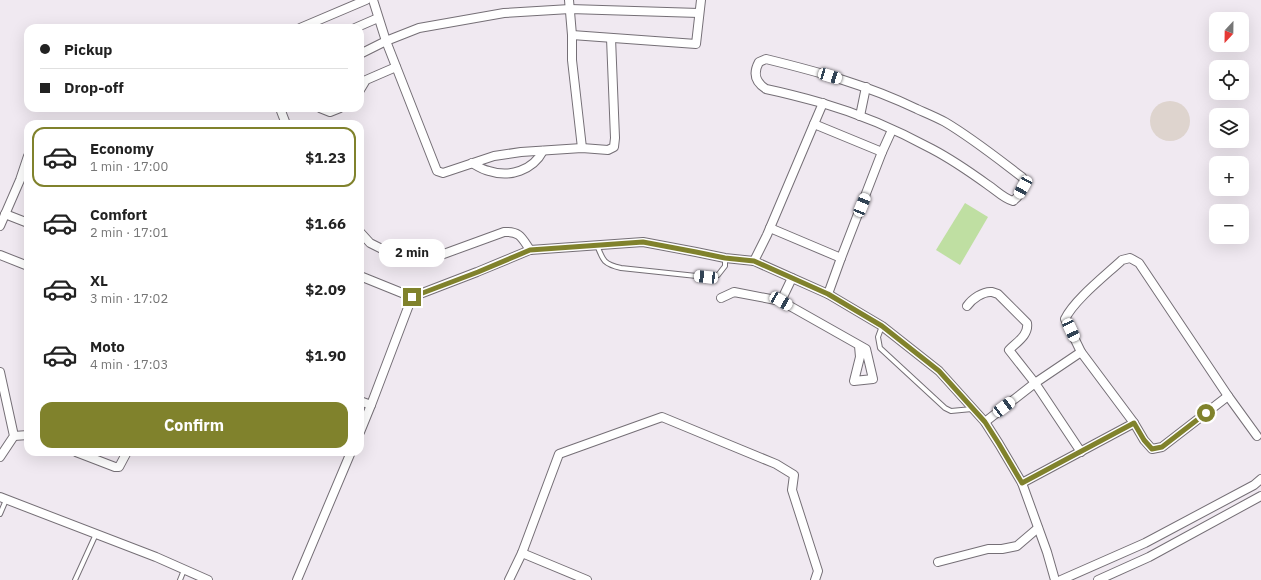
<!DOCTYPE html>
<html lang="en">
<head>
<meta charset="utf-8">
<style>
  :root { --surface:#fff; --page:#f2f2f2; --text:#222; --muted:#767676; --line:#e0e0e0; --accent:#80822c }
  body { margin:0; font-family:"IBM Plex Sans",sans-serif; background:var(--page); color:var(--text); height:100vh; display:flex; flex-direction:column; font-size:15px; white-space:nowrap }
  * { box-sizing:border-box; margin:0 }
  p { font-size:13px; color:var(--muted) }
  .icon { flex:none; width:22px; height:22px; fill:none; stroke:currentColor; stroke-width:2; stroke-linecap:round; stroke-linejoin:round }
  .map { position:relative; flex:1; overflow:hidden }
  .drawer { position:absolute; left:24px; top:120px; width:340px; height:336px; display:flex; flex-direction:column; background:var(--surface); border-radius:12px; box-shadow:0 4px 16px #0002 }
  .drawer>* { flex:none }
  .top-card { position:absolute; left:24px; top:24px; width:340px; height:88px; border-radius:12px; box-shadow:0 4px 16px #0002; display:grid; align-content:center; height:88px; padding:0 16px; background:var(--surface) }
  .needle { width:26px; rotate:202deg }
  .buttons { position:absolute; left:1209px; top:12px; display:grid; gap:8px }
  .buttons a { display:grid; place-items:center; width:40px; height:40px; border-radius:8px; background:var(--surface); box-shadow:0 4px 16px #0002; font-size:20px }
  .end { position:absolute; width:18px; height:18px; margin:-9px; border:5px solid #80822c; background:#fff; box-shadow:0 0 0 2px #fff }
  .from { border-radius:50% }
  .bubble { position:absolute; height:28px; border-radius:12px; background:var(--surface); box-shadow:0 4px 16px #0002; font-size:13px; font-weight:700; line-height:28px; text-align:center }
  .car { position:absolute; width:12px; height:24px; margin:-12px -6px; border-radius:5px; box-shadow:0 0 3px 1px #0007; background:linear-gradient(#fff 24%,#345 0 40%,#fff 0 76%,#345 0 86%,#fff 0) }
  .top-card b { display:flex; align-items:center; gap:14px; height:38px; font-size:15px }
  .top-card b+b { border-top:1px solid var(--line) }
  .top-card i { width:10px; height:10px; background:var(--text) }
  ul { padding:7px 0 0; list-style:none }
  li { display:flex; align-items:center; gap:12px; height:60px; margin:0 8px 6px; padding:0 8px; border:2px solid transparent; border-radius:12px }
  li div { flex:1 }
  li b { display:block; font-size:15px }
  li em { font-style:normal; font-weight:700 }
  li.active { border-color:var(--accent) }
  li>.icon { width:36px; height:36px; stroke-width:1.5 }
  .action { display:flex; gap:8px; margin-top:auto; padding:8px 16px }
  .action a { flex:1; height:46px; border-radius:12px; background:var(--accent); color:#fff; font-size:16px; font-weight:700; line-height:46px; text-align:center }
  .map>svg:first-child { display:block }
  .green { fill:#bfdfa2 }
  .building { fill:#ded4ce }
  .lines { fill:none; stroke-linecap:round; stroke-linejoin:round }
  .service-casing { stroke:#756f76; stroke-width:6 }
  .minor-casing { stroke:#756f76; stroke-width:10 }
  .service { stroke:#fff; stroke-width:4 }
  .minor { stroke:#fff; stroke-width:8 }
  .route { stroke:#80822c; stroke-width:5 }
</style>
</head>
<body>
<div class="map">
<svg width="1261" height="580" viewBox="0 0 1261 580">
  <rect width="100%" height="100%" fill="#f0e9f1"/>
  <polygon class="green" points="965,203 988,217 960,265 936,250"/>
  <circle class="building" cx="1170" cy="121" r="20"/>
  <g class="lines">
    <g class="service-casing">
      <g id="service">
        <path d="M 597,245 C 603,261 604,264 621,268 L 706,277 L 718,275 L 725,266 L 725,258"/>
        <polyline points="882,326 878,337 880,348 945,408 951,411 972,409"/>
        <polyline points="0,514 6,500"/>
        <polyline points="75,580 96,534"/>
        <polyline points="180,580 184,570"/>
      </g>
    </g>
    <g class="minor-casing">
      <g id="minor">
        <polyline points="373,0 386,41 437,171 443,173 494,156 521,152 582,148 608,150 614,147 615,138 611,38"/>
        <polyline points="569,0 572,35 572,60 582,148"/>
        <polyline points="300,28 366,0"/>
        <polyline points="355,28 378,18"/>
        <polyline points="572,35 696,44 701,0"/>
        <polyline points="360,54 386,41 419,28 504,13 570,9 699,13"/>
        <path d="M 766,59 C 819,72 867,85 917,109 C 926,113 936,117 945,122 C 972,138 997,158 1022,177 L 1025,182 C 1023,189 1019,197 1013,201 C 1003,198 996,190 988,185 C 970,172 951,159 932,149 C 897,130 860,114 822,103 C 804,98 785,93 766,89 C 755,82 753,73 759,62 Z"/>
        <polyline points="360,90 366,80 396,67"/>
        <polyline points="281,108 281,111 286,124"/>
        <polyline points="320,108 330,112 340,108"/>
        <polyline points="860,116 866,87"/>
        <polyline points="814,124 823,103"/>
        <polyline points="882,152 892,130"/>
        <path d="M 472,163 C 477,166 483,170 489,171 C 510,178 533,170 543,151"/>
        <polyline points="5,214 28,223"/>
        <polyline points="0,226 20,180 28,156"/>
        <polyline points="770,228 841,258"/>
        <path d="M 360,232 L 370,243 L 398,257 L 430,259 L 504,232 C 520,231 522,238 530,250"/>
        <polyline points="0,255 28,266"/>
        <polyline points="754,261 767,235 814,124 882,152 841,258 828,294"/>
        <polyline points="360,276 412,297"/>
        <polyline points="721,298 734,292 781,301 792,278"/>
        <polyline points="781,301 866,349 873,379 854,381 860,357 859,346"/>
        <path d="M 967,306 C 972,299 983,291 992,292 C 992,292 998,294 998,294 L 1027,323 C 1029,335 1017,342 1009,350 L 1035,383 L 1081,452"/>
        <polyline points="0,372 14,436 0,457"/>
        <polyline points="360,401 371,405"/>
        <polyline points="985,422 1035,383 1081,352"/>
        <polyline points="1134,423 1144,440 1152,449 1162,447 1228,396"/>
        <polyline points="360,432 371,405 412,297 477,272 530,250 643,242 696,252 725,258 754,261 828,294 882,326 939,371 985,422 999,444 1022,483 1047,552 1055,580"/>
        <polyline points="14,436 28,435"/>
        <polyline points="76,452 115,467 119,467 127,452"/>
        <path d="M 1022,483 L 1134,423 L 1081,352 L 1065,319 C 1074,300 1106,275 1122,260 L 1130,258 L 1139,263 L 1228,396 L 1257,436"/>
        <polyline points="0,497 156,557 208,580"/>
        <polyline points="522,553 587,580"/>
        <polyline points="938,562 988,549 1002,549 1017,546 1038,528"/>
        <polyline points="297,580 351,452"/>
        <polyline points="509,580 522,553 559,454 662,417 776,464 794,475 792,490 818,571 815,580"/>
        <polyline points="1061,580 1145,543 1254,485 1261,479"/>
        <polyline points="1098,580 1149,557 1261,496"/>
      </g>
    </g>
    <use href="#service" class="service"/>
    <use href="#minor" class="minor"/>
  </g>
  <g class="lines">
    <polyline class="route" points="412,297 478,272 530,250 643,242 696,252 725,258 754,261 828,294 882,326 939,371 985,422 999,444 1022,483 1134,423 1144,440 1152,449 1162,447 1206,413"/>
  </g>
</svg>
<div class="buttons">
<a><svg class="needle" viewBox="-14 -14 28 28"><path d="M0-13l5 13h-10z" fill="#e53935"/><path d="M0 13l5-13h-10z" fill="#767676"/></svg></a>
<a><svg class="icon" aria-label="locate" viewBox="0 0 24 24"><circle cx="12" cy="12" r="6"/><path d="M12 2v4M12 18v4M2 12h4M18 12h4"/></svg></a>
<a><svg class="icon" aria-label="layers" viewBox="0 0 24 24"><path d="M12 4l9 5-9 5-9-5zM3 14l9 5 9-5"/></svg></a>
<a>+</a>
<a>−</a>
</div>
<i class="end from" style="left:1206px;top:413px"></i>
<i class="end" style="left:412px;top:297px"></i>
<div class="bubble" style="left:379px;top:239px;width:66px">2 min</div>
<i class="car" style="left:830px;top:76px;rotate:107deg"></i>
<i class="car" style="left:1023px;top:187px;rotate:209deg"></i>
<i class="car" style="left:862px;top:205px;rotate:22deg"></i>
<i class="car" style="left:706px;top:277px;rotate:276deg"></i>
<i class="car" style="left:781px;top:301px;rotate:120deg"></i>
<i class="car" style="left:1071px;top:330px;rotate:155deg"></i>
<i class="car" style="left:1004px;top:407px;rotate:53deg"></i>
<div class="top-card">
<b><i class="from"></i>Pickup</b>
<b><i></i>Drop-off</b>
</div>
<section class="drawer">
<ul>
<li class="active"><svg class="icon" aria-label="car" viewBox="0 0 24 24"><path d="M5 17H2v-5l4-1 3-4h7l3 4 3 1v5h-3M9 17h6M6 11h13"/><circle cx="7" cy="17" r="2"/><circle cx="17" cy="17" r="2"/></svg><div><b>Economy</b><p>1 min · 17:00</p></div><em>$1.23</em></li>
<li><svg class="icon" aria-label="car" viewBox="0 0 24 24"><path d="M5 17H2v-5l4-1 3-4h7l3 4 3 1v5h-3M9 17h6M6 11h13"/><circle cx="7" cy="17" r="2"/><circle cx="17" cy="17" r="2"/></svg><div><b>Comfort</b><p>2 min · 17:01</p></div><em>$1.66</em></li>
<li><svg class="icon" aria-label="car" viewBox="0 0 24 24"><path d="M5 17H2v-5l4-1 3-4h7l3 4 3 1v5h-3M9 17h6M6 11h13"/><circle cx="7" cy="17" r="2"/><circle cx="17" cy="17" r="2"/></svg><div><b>XL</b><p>3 min · 17:02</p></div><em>$2.09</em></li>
<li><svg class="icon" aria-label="car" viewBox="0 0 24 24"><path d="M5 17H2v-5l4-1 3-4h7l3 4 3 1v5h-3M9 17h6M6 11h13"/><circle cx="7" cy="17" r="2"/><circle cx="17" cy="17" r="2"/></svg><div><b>Moto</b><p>4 min · 17:03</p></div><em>$1.90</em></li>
</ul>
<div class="action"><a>Confirm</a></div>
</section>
</div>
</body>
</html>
